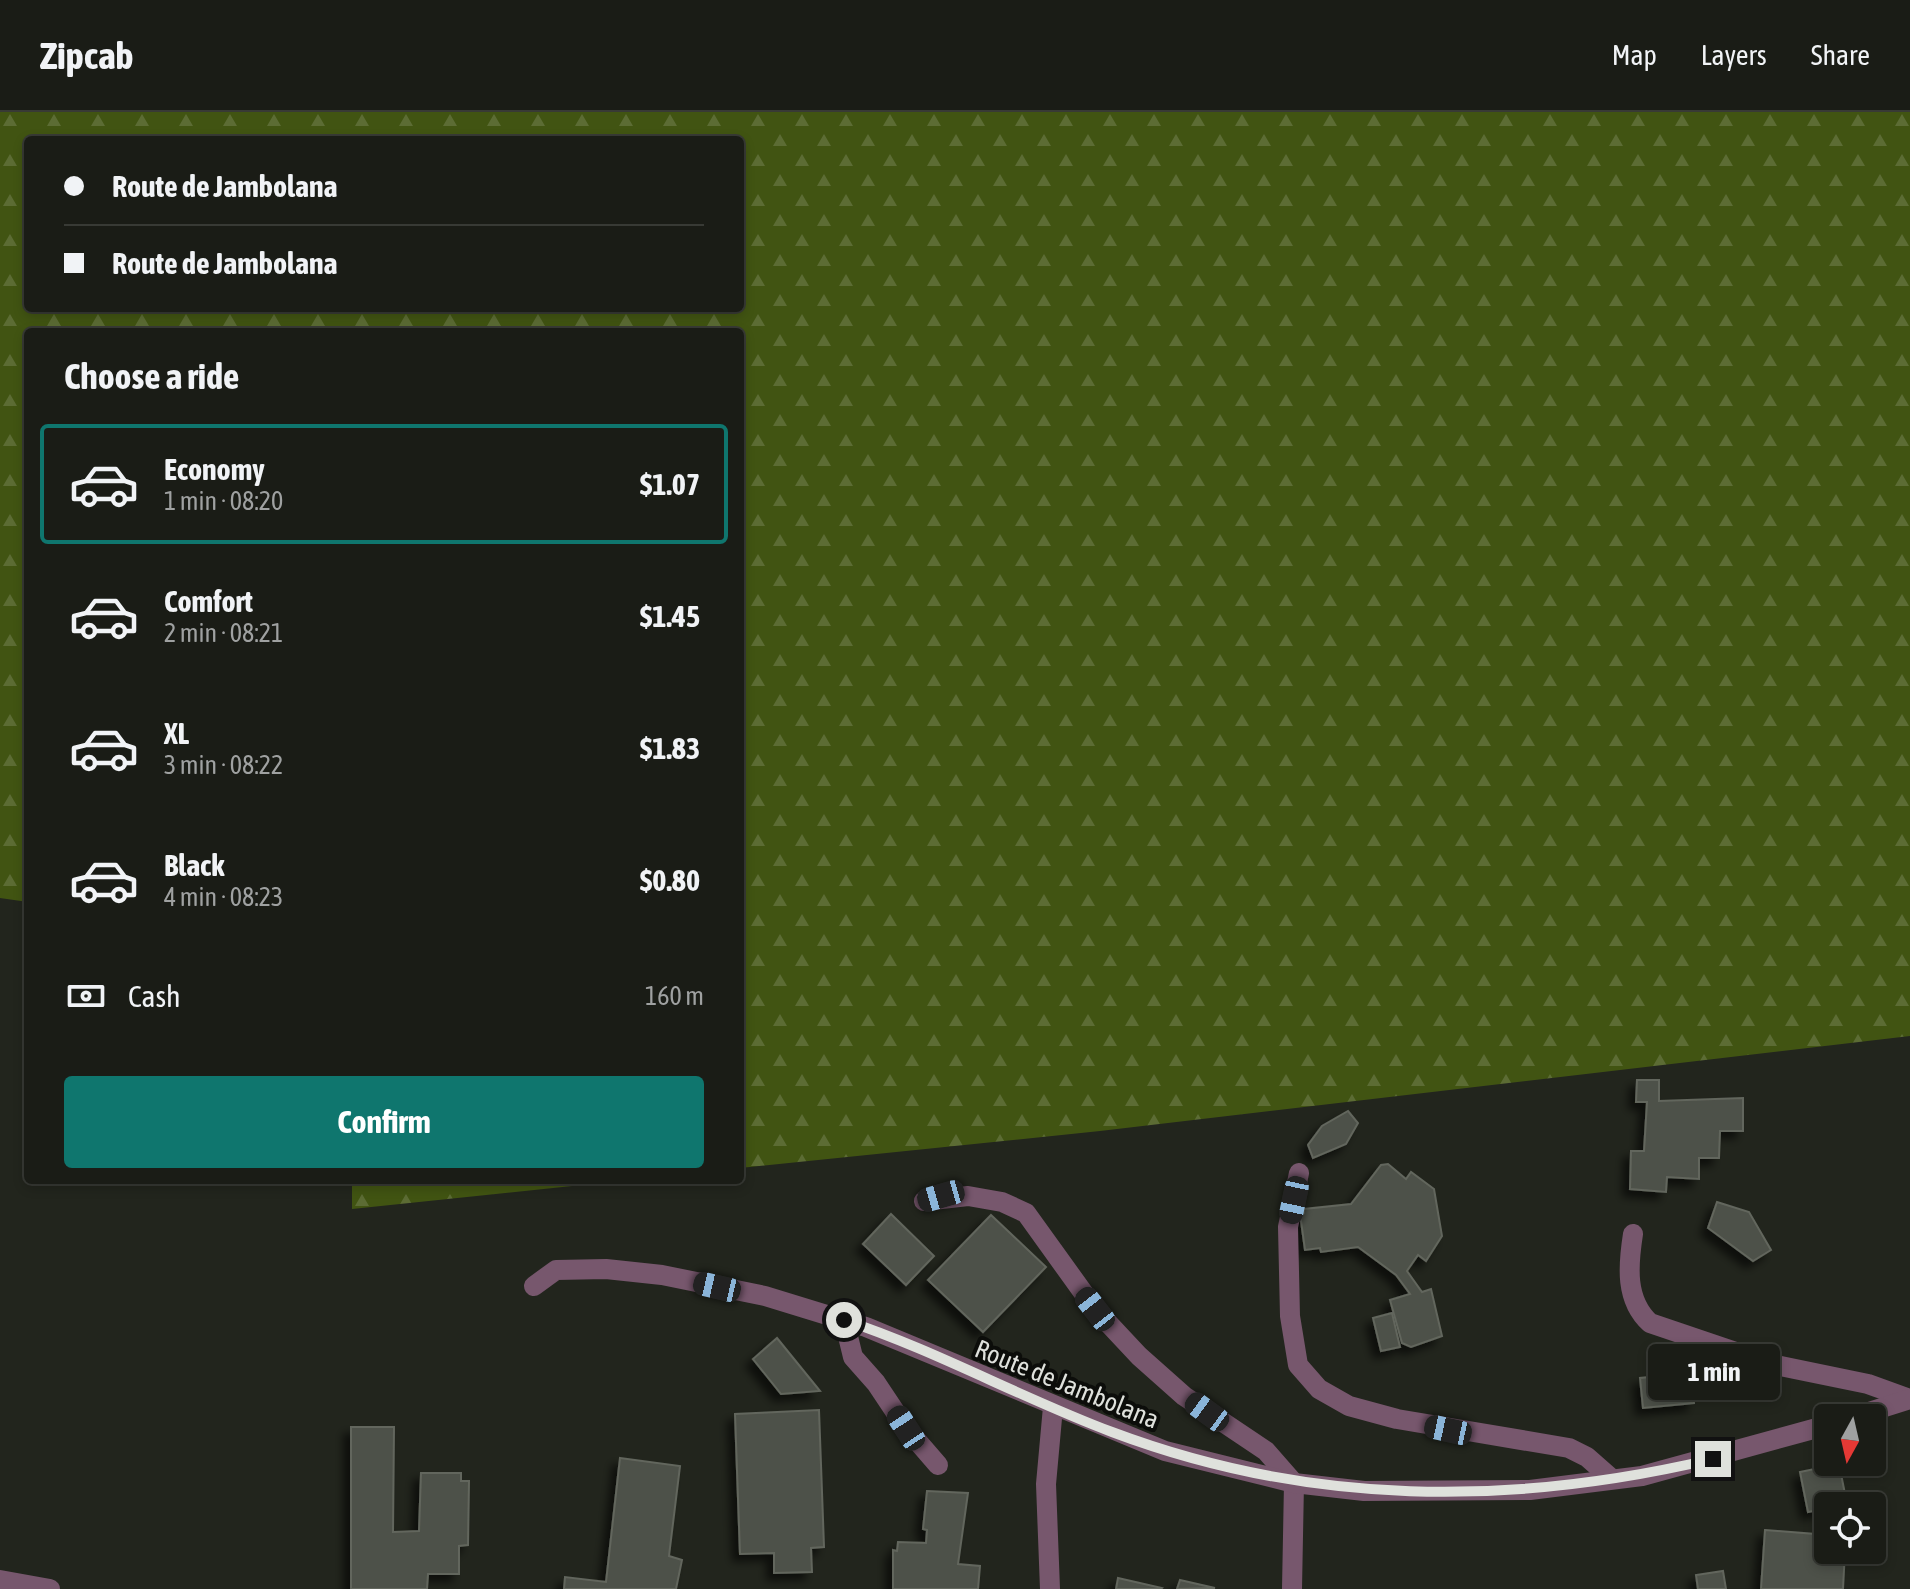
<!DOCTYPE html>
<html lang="en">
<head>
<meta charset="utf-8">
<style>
  :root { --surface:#1a1c16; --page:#23251f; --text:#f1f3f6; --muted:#9fa1a1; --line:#383a35; --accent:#0f766e }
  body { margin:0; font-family:"Asap Condensed",sans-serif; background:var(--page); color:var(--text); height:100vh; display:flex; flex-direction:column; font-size:30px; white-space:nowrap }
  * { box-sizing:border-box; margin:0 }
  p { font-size:26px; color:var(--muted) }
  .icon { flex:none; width:44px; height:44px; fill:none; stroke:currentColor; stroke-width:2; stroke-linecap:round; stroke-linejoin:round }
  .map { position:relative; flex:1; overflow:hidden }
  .panel { position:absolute; left:24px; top:216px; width:720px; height:856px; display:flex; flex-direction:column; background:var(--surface); border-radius:8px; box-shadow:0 4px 12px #0003,0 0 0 2px var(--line) }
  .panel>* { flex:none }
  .hud { position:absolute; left:24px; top:24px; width:720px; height:176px; border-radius:8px; box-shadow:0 4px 12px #0003,0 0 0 2px var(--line); display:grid; align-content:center; height:176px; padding:0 40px; background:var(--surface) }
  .needle { width:52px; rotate:188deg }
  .controls { position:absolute; left:1814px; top:1292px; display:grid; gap:16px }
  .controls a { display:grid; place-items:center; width:72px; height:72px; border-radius:8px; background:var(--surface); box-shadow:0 4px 12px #0003,0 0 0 2px var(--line); font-size:40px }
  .end { position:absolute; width:36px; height:36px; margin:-18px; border:10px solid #dfe1dc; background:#111; box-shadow:0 0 0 4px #111 }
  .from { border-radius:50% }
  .bubble { position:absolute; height:56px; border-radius:8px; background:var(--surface); box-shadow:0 4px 12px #0003,0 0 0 2px var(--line); font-size:26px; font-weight:700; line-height:56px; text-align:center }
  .car { position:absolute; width:24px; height:48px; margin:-24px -12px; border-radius:10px; box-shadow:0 0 6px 2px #0007; background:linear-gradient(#222 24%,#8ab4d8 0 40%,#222 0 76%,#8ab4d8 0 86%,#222 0) }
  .hud b { display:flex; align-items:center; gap:28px; height:76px; font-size:30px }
  .hud b+b { border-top:2px solid var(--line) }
  .hud i { width:20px; height:20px; background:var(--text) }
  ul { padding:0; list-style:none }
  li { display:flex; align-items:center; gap:24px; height:120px; margin:0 16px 12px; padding:0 24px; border:4px solid transparent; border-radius:8px }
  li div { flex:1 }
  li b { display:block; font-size:30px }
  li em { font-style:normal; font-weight:700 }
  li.active { border-color:var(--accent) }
  li>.icon { width:72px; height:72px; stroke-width:1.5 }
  h2 { padding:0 40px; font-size:36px; line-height:96px }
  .pay { display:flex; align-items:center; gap:20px; height:88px; padding:0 40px; font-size:30px }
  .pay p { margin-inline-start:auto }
  .primary-button { display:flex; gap:16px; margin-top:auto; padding:16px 40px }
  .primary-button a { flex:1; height:92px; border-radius:8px; background:var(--accent); color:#fff; font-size:32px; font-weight:700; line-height:92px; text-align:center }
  header { display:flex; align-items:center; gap:48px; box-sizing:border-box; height:112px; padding:0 40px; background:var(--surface); border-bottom:2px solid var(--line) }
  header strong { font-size:38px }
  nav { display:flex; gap:44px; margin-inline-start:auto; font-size:28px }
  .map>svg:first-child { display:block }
  .forest { fill:url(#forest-firs); fill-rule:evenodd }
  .building { fill:#4e5149; stroke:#62665d; stroke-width:2; filter:url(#shadow) }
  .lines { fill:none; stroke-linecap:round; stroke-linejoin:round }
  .service { stroke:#77576d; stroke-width:20 }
  .minor { stroke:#77576d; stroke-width:20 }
  .route { stroke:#dfe1dc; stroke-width:10 }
  .labels { text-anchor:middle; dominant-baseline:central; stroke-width:8; stroke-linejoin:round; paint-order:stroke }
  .street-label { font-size:26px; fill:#dfe1dc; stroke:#0c0d0a }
</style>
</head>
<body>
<header>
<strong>Zipcab</strong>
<nav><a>Map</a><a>Layers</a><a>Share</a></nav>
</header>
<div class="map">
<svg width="1910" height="1477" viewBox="0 0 1910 1477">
  <defs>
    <pattern id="forest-firs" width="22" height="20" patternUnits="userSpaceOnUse" patternTransform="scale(2)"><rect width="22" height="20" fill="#415412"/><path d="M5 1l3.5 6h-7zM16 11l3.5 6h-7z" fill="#5c6c34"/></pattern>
    <filter id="shadow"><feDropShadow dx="-7" dy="7" stdDeviation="4" flood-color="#0009"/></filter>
  </defs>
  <rect width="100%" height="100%" fill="#22251d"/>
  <g class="forest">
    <path d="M 0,0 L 1910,0 L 1910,924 L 1100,1019 L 740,1056 L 740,220 L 28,220 L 28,790 L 0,786 ZM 28,28 L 740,28 L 740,196 L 28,196 Z"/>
    <polygon points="352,1068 629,1068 352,1097"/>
  </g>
  <g class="building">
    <polygon points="1637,968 1659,968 1659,989 1743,986 1743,1019 1720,1019 1719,1046 1699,1046 1699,1067 1667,1065 1666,1080 1630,1077 1631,1039 1644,1039 1647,990 1636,990"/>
    <polygon points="1348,999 1358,1011 1346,1032 1313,1046 1308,1033 1322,1014"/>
    <polygon points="1388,1052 1406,1067 1411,1060 1434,1077 1442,1124 1426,1149 1418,1143 1407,1159 1422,1180 1431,1177 1442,1224 1411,1235 1402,1231 1390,1188 1410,1182 1396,1163 1358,1135 1321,1140 1320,1136 1305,1138 1300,1102 1304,1101 1304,1097 1351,1092 1381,1053"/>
    <polygon points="1717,1090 1749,1100 1771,1138 1753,1149 1708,1116"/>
    <polygon points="891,1102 934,1144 906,1173 863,1132"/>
    <polygon points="991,1103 1046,1155 983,1220 928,1168"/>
    <polygon points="1392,1201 1400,1235 1381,1239 1373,1206"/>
    <polygon points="777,1226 820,1279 781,1282 753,1247"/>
    <polygon points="1691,1261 1694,1291 1643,1296 1640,1266"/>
    <polygon points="819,1298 824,1435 811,1436 812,1460 774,1461 774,1441 740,1442 735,1302"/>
    <polygon points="351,1315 394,1315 393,1420 419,1419 421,1361 461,1361 461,1369 469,1369 468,1433 459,1434 459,1462 428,1462 427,1477 351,1477"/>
    <polygon points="620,1346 680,1354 669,1444 682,1448 676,1477 564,1477 565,1465 606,1470"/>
    <polygon points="1839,1352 1847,1392 1808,1400 1800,1360"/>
    <polygon points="927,1379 968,1381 958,1452 980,1454 978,1477 893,1477 893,1438 897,1439 898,1430 926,1431 927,1418 923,1417"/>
    <polygon points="1765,1418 1828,1423 1828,1438 1845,1438 1843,1477 1761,1477"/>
    <polygon points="1723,1459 1726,1477 1698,1477 1696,1463"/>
    <polygon points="1118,1466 1162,1476 1161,1477 1116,1477"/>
    <polygon points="1180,1468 1215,1476 1177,1477"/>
  </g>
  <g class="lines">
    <g class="service">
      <polyline points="1299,1061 1288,1115 1290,1204 1298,1253 1319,1277 1349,1294 1397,1307 1569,1336 1587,1345 1612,1367"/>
      <polyline points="924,1089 968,1084 1002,1090 1026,1101 1095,1197 1139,1244 1184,1284 1266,1339 1294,1371 1292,1477"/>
      <path d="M 1633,1122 C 1628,1154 1625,1188 1650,1211 L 1771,1252 L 1868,1272 L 1910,1287"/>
      <polyline points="844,1208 853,1245 876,1271 906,1316 938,1353"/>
      <polyline points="1050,1477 1046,1372 1053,1295"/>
    </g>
    <g class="minor">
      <polyline points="534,1174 556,1158 606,1157 662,1163 765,1184 866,1215 1165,1339 1294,1371 1364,1379 1530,1378 1642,1364 1828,1313"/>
      <polyline points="1850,1306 1910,1287"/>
      <polyline points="0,1468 50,1477"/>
    </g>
  </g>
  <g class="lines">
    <path class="route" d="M 844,1208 C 935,1238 1021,1286 1112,1320 C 1309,1394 1509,1395 1713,1347"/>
  </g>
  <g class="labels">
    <g class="street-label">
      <text transform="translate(1067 1272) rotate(22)">Route de Jambolana</text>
    </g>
  </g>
</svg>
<div class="controls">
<a><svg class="needle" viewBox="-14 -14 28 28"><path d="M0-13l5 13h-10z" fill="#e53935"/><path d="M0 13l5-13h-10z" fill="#9fa1a1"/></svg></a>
<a><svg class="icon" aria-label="locate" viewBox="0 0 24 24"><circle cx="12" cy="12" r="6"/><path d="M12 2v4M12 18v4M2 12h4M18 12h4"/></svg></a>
</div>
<i class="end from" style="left:844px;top:1208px"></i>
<i class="end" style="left:1713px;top:1347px"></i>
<div class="bubble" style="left:1648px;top:1232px;width:132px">1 min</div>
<i class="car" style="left:941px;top:1084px;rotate:254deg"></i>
<i class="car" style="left:1294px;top:1088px;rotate:192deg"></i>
<i class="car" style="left:717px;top:1175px;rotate:283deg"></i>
<i class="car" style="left:1095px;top:1197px;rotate:322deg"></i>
<i class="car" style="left:1207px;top:1300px;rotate:306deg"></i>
<i class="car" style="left:906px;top:1316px;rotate:327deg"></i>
<i class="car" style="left:1448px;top:1318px;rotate:282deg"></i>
<div class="hud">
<b><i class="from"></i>Route de Jambolana</b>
<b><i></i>Route de Jambolana</b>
</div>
<section class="panel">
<h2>Choose a ride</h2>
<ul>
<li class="active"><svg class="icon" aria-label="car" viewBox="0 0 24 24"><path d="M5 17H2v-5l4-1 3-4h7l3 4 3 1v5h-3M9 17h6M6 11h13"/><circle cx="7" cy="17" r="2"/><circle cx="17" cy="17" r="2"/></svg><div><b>Economy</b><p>1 min · 08:20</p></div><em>$1.07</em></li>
<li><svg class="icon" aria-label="car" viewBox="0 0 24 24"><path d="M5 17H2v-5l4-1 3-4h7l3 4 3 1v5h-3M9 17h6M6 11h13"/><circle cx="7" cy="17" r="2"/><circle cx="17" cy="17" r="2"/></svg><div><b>Comfort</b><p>2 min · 08:21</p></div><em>$1.45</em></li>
<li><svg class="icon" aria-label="car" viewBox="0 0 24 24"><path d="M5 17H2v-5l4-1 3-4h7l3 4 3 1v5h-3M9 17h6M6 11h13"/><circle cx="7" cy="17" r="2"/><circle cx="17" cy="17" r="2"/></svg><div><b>XL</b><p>3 min · 08:22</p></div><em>$1.83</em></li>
<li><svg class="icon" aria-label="car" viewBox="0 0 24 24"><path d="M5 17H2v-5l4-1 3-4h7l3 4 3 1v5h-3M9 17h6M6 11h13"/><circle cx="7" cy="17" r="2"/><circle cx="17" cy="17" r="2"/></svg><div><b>Black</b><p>4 min · 08:23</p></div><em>$0.80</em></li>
</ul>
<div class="pay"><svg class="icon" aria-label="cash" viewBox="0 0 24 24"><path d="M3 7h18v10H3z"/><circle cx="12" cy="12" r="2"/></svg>Cash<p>160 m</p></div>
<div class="primary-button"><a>Confirm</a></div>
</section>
</div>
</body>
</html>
